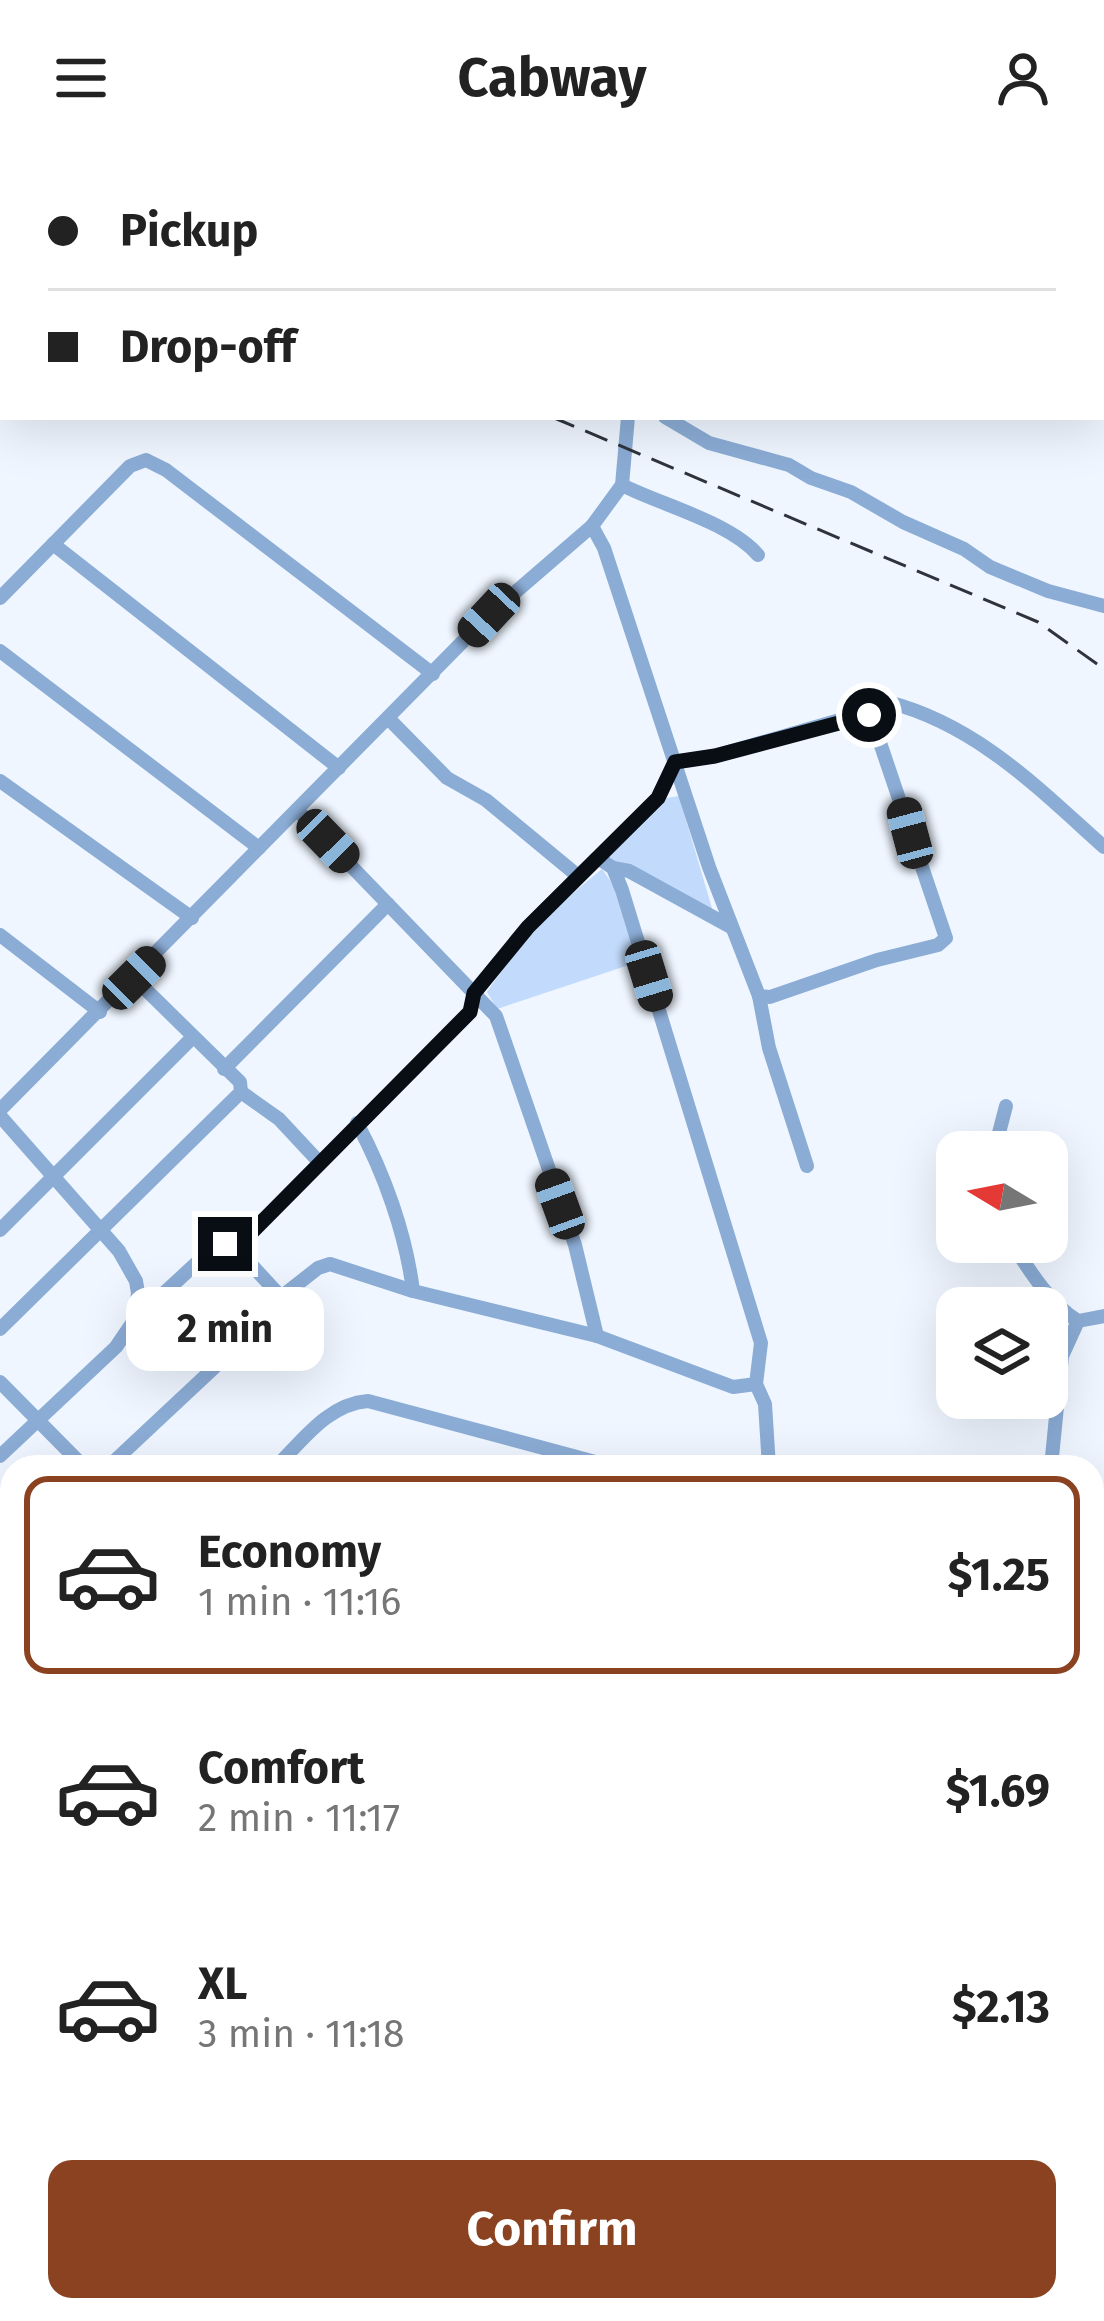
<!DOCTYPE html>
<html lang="en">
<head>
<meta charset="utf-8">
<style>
  :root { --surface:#fff; --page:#f2f2f2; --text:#222; --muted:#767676; --line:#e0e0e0; --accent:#8a4220 }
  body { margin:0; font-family:"Fira Sans",sans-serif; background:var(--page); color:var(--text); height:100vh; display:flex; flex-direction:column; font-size:45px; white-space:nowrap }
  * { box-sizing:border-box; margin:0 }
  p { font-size:39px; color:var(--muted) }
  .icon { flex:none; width:66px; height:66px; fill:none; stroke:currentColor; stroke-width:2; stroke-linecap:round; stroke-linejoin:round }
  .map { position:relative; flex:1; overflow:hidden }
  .side { position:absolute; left:0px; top:1299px; width:1104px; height:867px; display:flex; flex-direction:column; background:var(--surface); border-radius:36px 36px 0 0; box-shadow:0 12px 48px #0002 }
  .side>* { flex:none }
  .hud { position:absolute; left:0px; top:0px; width:1104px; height:264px; box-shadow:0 12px 48px #0002; display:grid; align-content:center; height:264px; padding:0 48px; background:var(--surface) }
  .needle { width:78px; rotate:280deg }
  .fabs { position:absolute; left:936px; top:975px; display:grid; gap:24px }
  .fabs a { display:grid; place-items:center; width:132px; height:132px; border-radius:24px; background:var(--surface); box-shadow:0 12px 48px #0002; font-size:60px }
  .end { position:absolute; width:54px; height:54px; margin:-27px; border:15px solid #090e15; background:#fff; box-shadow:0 0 0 6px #fff }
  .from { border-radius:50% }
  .bubble { position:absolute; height:84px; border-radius:24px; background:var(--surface); box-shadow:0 12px 48px #0002; font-size:39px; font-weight:700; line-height:84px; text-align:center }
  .car { position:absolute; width:36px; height:72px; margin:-36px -18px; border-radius:15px; box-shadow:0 0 9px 3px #0007; background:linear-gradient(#222 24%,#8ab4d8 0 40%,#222 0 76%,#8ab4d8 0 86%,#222 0) }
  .hud b { display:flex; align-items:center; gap:42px; height:114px; font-size:45px }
  .hud b+b { border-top:3px solid var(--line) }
  .hud i { width:30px; height:30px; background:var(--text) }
  ul { padding:21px 0 0; list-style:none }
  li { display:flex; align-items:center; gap:36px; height:198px; margin:0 24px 18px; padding:0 24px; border:6px solid transparent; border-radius:24px }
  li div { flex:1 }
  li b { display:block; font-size:45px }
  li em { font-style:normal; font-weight:700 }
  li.selected { border-color:var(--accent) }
  li>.icon { width:108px; height:108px; stroke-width:1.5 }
  .cta { display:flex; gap:24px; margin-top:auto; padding:24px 48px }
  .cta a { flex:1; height:138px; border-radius:24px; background:var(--accent); color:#fff; font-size:48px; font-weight:700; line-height:138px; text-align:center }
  header { display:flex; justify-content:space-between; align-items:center; height:156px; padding:0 48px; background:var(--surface); font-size:54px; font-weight:700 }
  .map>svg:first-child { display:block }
  .green { fill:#c2dbfc }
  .water { fill:#8fbcf6; stroke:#6788b2; stroke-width:3 }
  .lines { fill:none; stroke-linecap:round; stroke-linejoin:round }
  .stream { stroke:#6788b2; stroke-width:3 }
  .minor { stroke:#8bacd5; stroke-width:14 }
  .rail { stroke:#2f343c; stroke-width:3; stroke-dasharray:24 12; stroke-linecap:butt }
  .route { stroke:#090e15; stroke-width:15 }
</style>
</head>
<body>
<header><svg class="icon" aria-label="menu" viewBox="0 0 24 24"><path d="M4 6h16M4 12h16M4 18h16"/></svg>Cabway<svg class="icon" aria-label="person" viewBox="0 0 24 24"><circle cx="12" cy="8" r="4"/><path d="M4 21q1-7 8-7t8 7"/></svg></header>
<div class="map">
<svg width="1104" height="2165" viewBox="0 0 1104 2165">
  <rect width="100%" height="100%" fill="#eff6ff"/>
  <g class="green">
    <polygon points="679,640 714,759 607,702 667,642"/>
    <path d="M 602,713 L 616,733 L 638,806 L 497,853 L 487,836 C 519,787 557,749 602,713 Z"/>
    <polygon points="12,2000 12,2154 788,2154 787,2165 0,2165 0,2041"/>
  </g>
  <polygon class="water" points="160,2154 265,2154 277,2165 163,2165"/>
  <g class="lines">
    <polyline class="stream" points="950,2154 954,2165"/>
    <g class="minor">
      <polyline points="52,0 57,3"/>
      <polyline points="665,261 709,287 789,309 811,322 851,336 903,366 964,393 990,411 1048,435 1104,450"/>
      <path d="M 622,329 C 661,349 730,366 758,399"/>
      <polyline points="592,370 604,392 709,711 759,840 770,841 877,804 938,789 946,782 872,563 865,557"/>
      <polyline points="53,388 339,612"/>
      <polyline points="0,442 130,310 146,304 166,314 433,518"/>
      <polyline points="0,495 259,692"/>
      <polyline points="389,563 447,622 486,644 578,720"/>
      <polyline points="0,625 192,762"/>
      <polyline points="297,654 496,860 575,1089 597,1180"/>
      <polyline points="613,712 629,715 731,771"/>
      <polyline points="0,779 100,856"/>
      <polyline points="759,840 769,892 807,1010"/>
      <polyline points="224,913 388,748"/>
      <polyline points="241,936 279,963 320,1007"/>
      <polyline points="0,954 489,459 592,370 622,329 628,261"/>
      <polyline points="0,960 119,1095 136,1125 138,1137 135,1163 116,1191 0,1300"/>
      <path d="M 357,967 C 384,1017 406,1078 413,1135"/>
      <polyline points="994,996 1006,950"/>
      <polyline points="0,1074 192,882"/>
      <path d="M 1011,1086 C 1029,1114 1050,1148 1078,1165 L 1104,1160"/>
      <path d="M 236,1092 L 470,856 L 474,837 L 528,771 L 658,642 L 675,606 L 715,600 L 857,559 L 888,546 C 977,569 1038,632 1104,691"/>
      <polyline points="281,1141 318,1112 330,1108 413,1135 597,1180 733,1231 756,1228 761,1187 622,734 613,712 598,702"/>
      <polyline points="0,1173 241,936 240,926 134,822"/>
      <polyline points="0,1226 84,1311"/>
      <polyline points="756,1228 765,1248 769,1311"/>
      <polyline points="108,1311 279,1151 281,1141 236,1092 225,1089 202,1102 136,1163"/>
      <path d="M 276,1311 C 303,1284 328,1248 368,1245 L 614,1311"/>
      <polyline points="1051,1311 1062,1200 1078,1165"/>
      <polyline points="0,1351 12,1363"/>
      <polyline points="0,1471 12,1482"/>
      <polyline points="0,1631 12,1622"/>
      <polyline points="1092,1813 1104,1838"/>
      <polyline points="1092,1900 1104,1906"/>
      <polyline points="1092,2031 1104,2071"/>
      <polyline points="1092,2139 1104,2130"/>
      <polyline points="1048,2165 1067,2154"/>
    </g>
    <g class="rail">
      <polyline points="0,45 3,48"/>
      <polyline points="552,261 1038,466 1104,513"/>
    </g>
  </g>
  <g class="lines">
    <polyline class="route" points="225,1088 236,1092 470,856 474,837 528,771 658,642 675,606 715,600 869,559"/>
  </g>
</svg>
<div class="fabs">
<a><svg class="needle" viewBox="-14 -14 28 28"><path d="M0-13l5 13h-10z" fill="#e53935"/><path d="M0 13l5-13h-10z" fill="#767676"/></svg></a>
<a><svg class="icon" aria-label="layers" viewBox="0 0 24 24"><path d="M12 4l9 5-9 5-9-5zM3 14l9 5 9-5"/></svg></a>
</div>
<i class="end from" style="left:869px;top:559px"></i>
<i class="end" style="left:225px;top:1088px"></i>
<div class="bubble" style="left:126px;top:1131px;width:198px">2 min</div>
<i class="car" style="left:489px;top:459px;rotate:223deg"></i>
<i class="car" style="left:910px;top:677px;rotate:345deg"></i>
<i class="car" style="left:328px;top:685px;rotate:136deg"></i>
<i class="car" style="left:649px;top:820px;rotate:163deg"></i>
<i class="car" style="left:134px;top:822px;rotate:45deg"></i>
<i class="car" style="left:560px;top:1048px;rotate:340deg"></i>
<div class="hud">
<b><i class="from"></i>Pickup</b>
<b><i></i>Drop-off</b>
</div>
<section class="side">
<ul>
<li class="selected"><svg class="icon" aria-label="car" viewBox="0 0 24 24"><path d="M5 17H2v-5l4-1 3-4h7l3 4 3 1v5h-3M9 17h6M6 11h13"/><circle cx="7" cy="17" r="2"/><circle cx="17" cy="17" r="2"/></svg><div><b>Economy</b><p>1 min · 11:16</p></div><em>$1.25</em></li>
<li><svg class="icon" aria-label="car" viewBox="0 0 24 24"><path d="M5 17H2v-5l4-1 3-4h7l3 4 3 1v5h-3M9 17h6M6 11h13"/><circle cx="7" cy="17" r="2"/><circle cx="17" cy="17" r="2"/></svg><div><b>Comfort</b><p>2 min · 11:17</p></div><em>$1.69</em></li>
<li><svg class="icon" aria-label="car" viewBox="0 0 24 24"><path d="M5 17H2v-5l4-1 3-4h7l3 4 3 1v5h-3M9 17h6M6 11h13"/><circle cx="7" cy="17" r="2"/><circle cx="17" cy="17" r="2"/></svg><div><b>XL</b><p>3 min · 11:18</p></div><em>$2.13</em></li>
</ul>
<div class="cta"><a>Confirm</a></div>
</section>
</div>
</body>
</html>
